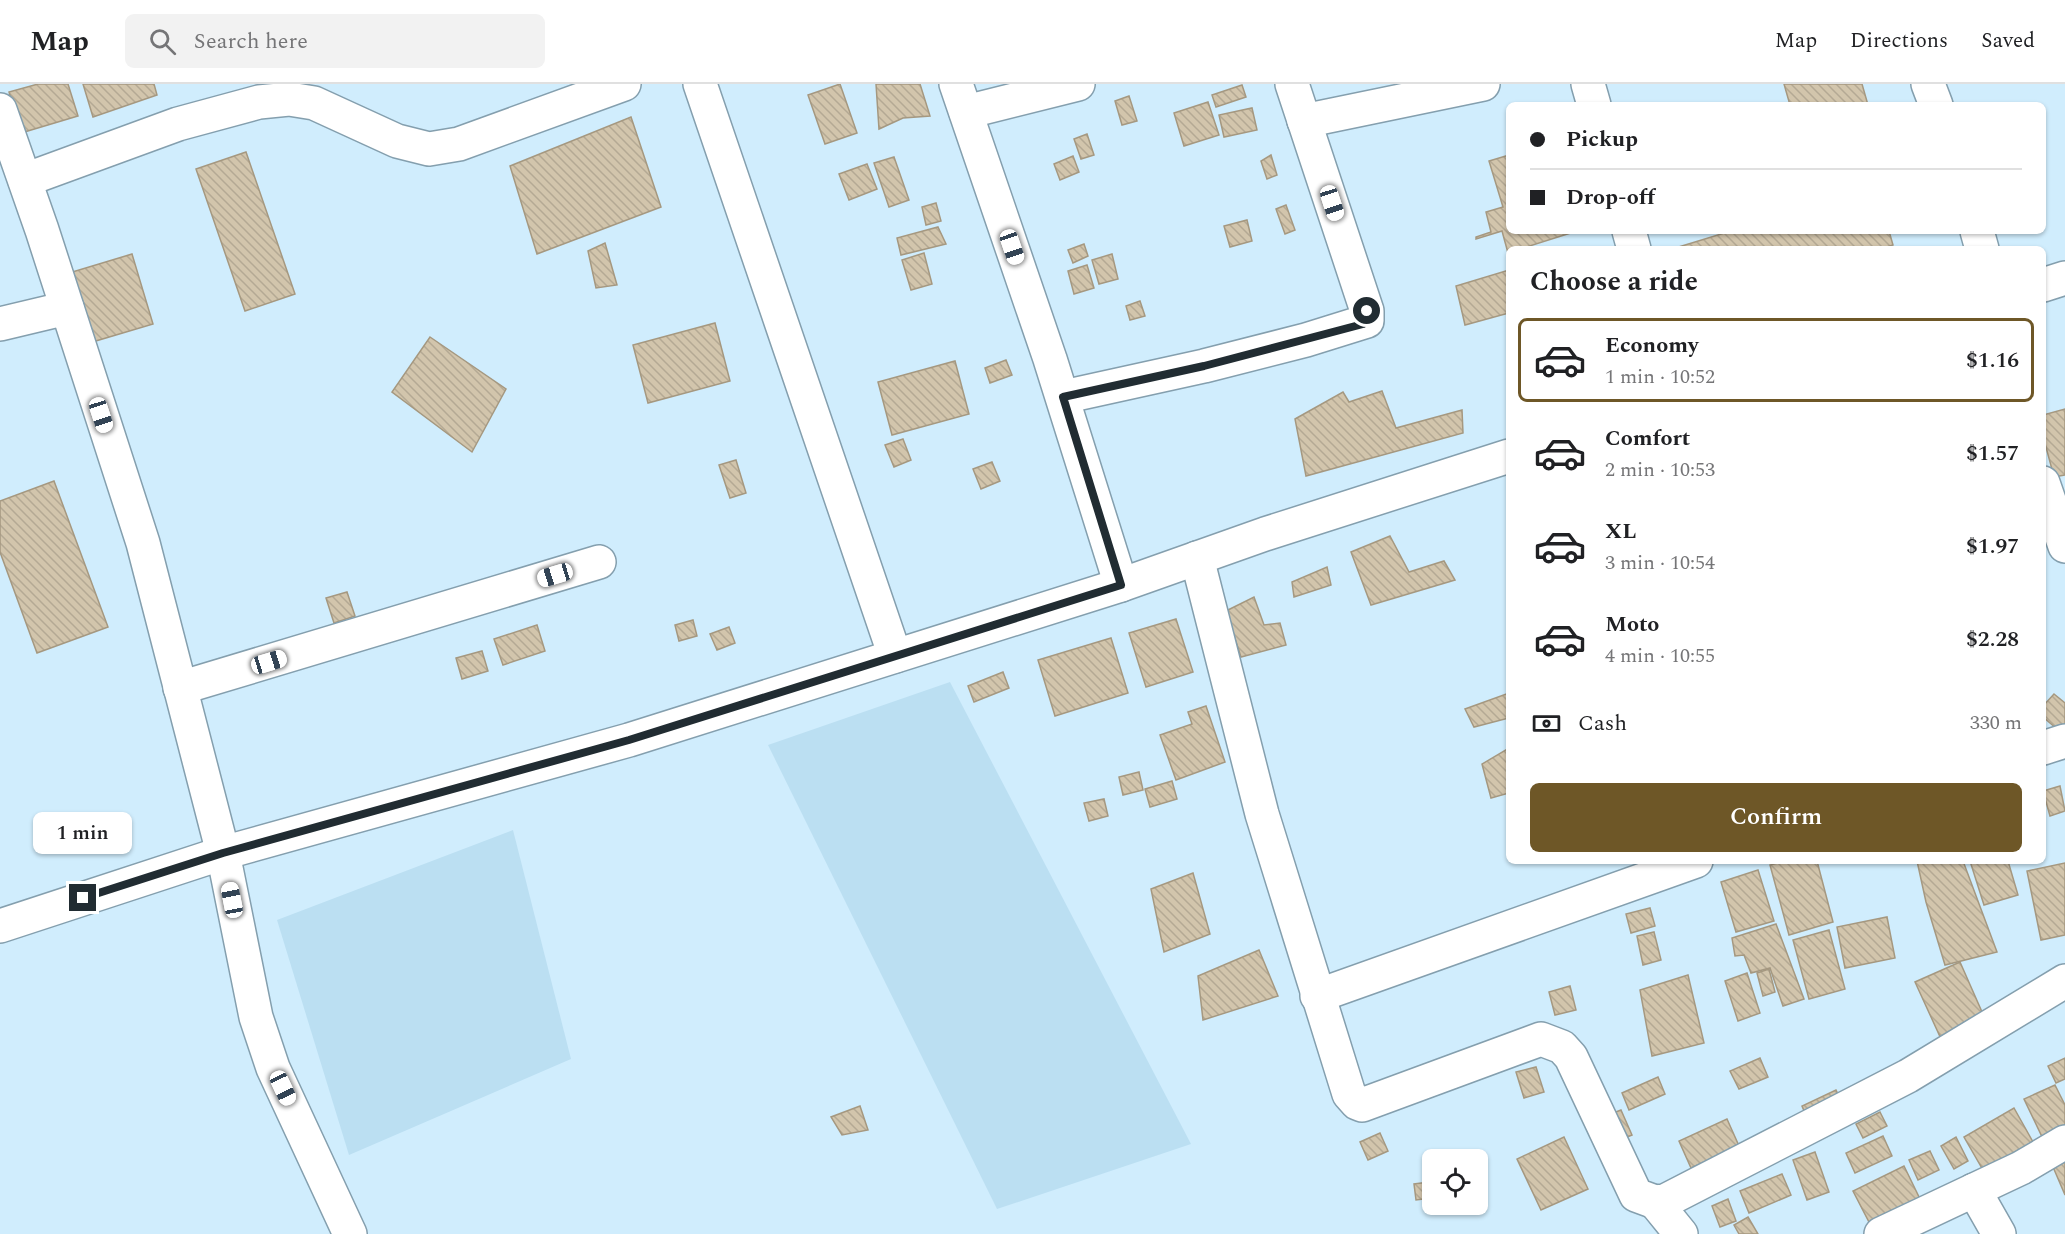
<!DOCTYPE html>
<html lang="en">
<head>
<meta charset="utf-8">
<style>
  :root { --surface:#fff; --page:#f2f2f2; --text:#202124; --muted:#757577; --line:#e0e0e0; --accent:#6e5727 }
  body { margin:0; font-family:Spectral,serif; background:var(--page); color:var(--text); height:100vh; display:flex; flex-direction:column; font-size:22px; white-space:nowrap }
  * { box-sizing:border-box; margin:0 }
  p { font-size:20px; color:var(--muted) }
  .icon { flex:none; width:33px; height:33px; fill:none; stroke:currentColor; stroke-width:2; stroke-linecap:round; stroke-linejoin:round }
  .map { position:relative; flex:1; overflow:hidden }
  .drawer { position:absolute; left:1506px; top:162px; width:540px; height:618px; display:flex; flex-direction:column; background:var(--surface); border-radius:9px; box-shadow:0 2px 4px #0004 }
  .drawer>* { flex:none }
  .top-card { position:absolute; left:1506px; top:18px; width:540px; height:132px; border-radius:9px; box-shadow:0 2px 4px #0004; display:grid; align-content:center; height:132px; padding:0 24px; background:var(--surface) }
  .fabs { position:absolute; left:1422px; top:1065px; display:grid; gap:12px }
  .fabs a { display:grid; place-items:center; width:66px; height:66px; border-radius:9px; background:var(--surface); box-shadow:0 2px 4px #0004; font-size:30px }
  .end { position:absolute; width:27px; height:27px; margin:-14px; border:8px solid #212c32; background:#fff; box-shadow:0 0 0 3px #fff }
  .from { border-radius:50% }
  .bubble { position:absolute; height:42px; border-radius:9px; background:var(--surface); box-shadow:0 2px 4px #0004; font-size:20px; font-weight:600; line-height:42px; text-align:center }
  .car { position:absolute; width:18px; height:36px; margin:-18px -9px; border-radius:8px; box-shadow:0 0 4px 2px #0007; background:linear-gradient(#fff 24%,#345 0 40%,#fff 0 76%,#345 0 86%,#fff 0) }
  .top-card b { display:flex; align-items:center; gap:21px; height:57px; font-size:22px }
  .top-card b+b { border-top:2px solid var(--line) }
  .top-card i { width:15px; height:15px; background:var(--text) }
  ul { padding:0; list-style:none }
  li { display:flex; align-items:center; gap:18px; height:84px; margin:0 12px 9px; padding:0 12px; border:3px solid transparent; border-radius:9px }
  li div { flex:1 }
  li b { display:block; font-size:22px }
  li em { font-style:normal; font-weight:600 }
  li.current { border-color:var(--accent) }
  li>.icon { width:54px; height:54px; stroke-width:1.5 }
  h2 { padding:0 24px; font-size:27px; line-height:72px }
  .pay { display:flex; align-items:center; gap:15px; height:66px; padding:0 24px; font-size:22px }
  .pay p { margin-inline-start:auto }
  .action { display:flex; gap:12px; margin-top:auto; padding:12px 24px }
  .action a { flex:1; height:69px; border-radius:9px; background:var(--accent); color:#fff; font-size:24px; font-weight:600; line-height:69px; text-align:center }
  header { display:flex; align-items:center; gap:36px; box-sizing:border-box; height:84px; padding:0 30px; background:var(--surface); border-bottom:2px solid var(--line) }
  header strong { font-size:28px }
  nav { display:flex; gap:33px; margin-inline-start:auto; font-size:21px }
  .search { width:420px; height:54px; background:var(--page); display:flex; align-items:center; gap:15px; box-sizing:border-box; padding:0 21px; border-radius:9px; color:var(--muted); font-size:22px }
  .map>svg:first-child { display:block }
  .built { fill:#bbdff2 }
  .building { fill:url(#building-back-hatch); stroke:#a59880; stroke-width:1.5 }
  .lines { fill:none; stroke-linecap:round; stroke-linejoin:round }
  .street-casing { stroke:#849fae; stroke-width:36 }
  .street { stroke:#fff; stroke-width:33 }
  .route { stroke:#212c32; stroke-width:8 }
</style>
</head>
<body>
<header>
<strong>Map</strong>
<div class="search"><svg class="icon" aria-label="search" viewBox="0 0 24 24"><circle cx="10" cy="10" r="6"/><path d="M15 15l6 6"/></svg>Search here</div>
<nav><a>Map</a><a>Directions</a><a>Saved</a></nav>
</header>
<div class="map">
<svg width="2065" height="1150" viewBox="0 0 2065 1150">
  <defs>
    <pattern id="building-back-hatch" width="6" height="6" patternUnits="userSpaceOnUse" patternTransform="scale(1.5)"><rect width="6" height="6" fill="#d2c5ac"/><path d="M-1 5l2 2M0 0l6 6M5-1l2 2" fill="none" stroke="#b4a994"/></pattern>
  </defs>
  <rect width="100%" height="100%" fill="#d0edfd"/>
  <g class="built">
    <polygon points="950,598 1191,1060 997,1125 768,661"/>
    <polygon points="513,746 571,975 349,1071 277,836"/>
  </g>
  <g class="building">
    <polygon points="38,0 68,0 78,32 21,49 9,8"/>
    <polygon points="83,0 154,0 157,11 93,33"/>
    <polygon points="840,0 857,49 825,60 808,11"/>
    <polygon points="876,0 920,0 930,32 903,34 879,45"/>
    <polygon points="1784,0 1862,0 1868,21 1790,21"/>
    <polygon points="1242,1 1246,13 1216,23 1212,11"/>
    <polygon points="1129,12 1137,37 1122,41 1115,17"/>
    <polygon points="1208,18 1219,51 1184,62 1174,29"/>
    <polygon points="1252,24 1257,46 1224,53 1219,31"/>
    <polygon points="631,33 661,123 537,170 510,82"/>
    <polygon points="1087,50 1094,71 1081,75 1074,55"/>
    <polygon points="246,68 295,210 245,227 196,85"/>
    <polygon points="1271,71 1277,91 1267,95 1261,77"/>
    <polygon points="1509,71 1509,147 1577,147 1520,165 1509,165 1508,169 1502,147 1476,155 1476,153 1491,148 1486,128 1503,123 1489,77"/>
    <polygon points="1073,72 1079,88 1060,96 1054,80"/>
    <polygon points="894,73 909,116 889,123 874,79"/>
    <polygon points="867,80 877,105 849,116 839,90"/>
    <polygon points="936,119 941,137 926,141 922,123"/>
    <polygon points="1286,121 1295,146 1285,150 1276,125"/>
    <polygon points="1247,136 1252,157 1230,163 1224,142"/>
    <polygon points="938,143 946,160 901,171 897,154"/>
    <polygon points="1731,147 1889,147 1893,161 1880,165 1672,165"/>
    <polygon points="605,159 617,201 596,204 588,167"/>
    <polygon points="1084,160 1088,172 1073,179 1068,166"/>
    <polygon points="924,169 932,200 911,206 902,176"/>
    <polygon points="132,170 153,240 89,259 69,189"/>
    <polygon points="1112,170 1118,195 1099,200 1092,176"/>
    <polygon points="1087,181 1094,204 1074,210 1068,187"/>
    <polygon points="1509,186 1509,229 1465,241 1456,202"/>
    <polygon points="1140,217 1145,232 1130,236 1126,222"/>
    <polygon points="715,239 730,297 648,319 633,261"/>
    <polygon points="430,253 506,305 472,368 392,308"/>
    <polygon points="1006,276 1012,291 990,299 985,284"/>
    <polygon points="955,277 969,330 892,351 878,298"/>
    <polygon points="1382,307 1396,344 1462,326 1463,349 1306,392 1295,335 1343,308 1349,318"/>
    <polygon points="2065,325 2065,391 2054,393 2043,352 2043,331"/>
    <polygon points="903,355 911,376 894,383 885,361"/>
    <polygon points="736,376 746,409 730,414 719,381"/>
    <polygon points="992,378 1000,397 981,405 973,385"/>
    <polygon points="54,397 108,543 37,569 0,468 0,417"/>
    <polygon points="1390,452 1409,488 1444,477 1455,496 1371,521 1351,468"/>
    <polygon points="1327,483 1331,501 1294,513 1292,498"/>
    <polygon points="347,508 355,532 334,539 326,514"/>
    <polygon points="1254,513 1264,541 1280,539 1286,561 1241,573 1226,527"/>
    <polygon points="1176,535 1193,588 1146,603 1129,549"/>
    <polygon points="693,536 697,552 679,557 675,541"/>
    <polygon points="537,541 545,567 503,581 494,555"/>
    <polygon points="729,543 735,559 717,566 710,550"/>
    <polygon points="1111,554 1128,609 1055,632 1038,576"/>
    <polygon points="482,567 488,587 462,595 456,574"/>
    <polygon points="1003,588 1009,604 974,618 968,602"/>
    <polygon points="1509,609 1509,634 1474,643 1465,625"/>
    <polygon points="2054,610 2065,619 2065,652 2043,633 2043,622"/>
    <polygon points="1206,622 1225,678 1176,696 1160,651 1192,640 1188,628"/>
    <polygon points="1509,664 1509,709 1491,714 1482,680"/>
    <polygon points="1139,688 1143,706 1123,711 1119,693"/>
    <polygon points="1172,697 1177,715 1150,723 1145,705"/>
    <polygon points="2060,702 2065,727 2050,732 2043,707"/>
    <polygon points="1104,715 1108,732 1089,737 1084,719"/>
    <polygon points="1786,777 1817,777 1833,838 1789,851 1770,781"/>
    <polygon points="1917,777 1963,777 1997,868 1945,881 1926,818"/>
    <polygon points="1970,777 2008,777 2018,811 1984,821"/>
    <polygon points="2065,779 2065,851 2041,856 2027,787"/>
    <polygon points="1758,786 1774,837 1736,848 1721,798"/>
    <polygon points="1193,789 1210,850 1164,868 1151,805"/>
    <polygon points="1650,824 1655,842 1631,849 1626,830"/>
    <polygon points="1887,833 1895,874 1845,884 1837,843"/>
    <polygon points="1776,840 1804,915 1783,922 1770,884 1751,889 1744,871 1735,872 1732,854"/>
    <polygon points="1829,846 1845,905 1809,915 1793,856"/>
    <polygon points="1654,848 1661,876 1643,881 1637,852"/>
    <polygon points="1259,866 1278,912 1203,936 1198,892"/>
    <polygon points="1960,878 1986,937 1942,957 1915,898"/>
    <polygon points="1769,885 1775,908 1763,912 1757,889"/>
    <polygon points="1747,889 1760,929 1738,937 1725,897"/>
    <polygon points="1688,891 1704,959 1652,972 1640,906"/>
    <polygon points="1570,902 1576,926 1555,931 1549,908"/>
    <polygon points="1760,974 1768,993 1739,1005 1730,987"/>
    <polygon points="2065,974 2065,995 2056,999 2048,982"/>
    <polygon points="1536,983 1544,1008 1524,1014 1516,988"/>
    <polygon points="1658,993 1665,1010 1629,1026 1622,1009"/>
    <polygon points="2055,1001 2065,1021 2065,1047 2044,1057 2024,1015"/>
    <polygon points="1836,1006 1843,1020 1808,1036 1802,1022"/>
    <polygon points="860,1022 868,1046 842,1051 831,1033"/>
    <polygon points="2014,1024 2033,1058 1983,1086 1964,1053"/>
    <polygon points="1621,1026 1632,1051 1612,1059 1603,1033"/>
    <polygon points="1880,1028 1887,1042 1863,1054 1856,1040"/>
    <polygon points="1727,1035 1739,1062 1691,1084 1679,1057"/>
    <polygon points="1380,1049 1388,1067 1368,1076 1360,1058"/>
    <polygon points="1883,1052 1892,1072 1855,1089 1846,1069"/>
    <polygon points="1564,1053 1588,1105 1541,1126 1517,1075"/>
    <polygon points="1956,1053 1968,1077 1954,1085 1941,1062"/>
    <polygon points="1930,1067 1939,1086 1918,1096 1909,1076"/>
    <polygon points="1815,1068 1829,1108 1807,1116 1793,1076"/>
    <polygon points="2065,1078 2065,1111 2053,1083"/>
    <polygon points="1904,1082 1920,1115 1870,1140 1853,1107"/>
    <polygon points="1782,1090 1791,1111 1749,1129 1740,1107"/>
    <polygon points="1429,1098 1431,1114 1416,1116 1414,1100"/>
    <polygon points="1728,1115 1736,1137 1720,1143 1712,1122"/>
    <polygon points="1748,1133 1758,1150 1739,1150 1734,1141"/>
  </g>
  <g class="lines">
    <g class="street-casing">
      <g id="street">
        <polyline points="700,0 895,572"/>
        <polyline points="956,0 1050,275 1121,501"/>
        <polyline points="1588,0 1594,21"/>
        <polyline points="1928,0 1936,21"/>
        <polyline points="0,26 42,146 143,459 223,769 256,933 273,984 350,1150"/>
        <polyline points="966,28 1078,0"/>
        <polyline points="1304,37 1483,0"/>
        <polyline points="25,96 178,40 259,18 289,15 314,19 397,57 429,65 459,60 624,0"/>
        <polyline points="1629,147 1634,165"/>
        <polyline points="1977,147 1982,165"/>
        <polyline points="2043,201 2065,194"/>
        <polyline points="0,240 67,224"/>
        <polyline points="1063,313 1204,282 1306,256 1367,237 1367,227 1292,0"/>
        <polyline points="2043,399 2065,462"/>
        <polyline points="1197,474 1262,730 1349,1010 1357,1019 1362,1021 1541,955 1562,963 1571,973 1636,1111 1655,1118 1665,1117 1908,992 2065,897"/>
        <polyline points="180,604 599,478"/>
        <polyline points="2043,664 2065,657"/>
        <polyline points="0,842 223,769 629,656 1121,501 1265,450 1509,372"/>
        <polyline points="1317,912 1696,777"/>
        <polyline points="1974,1106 1999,1150"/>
        <polyline points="1655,1118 1681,1150"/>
        <polyline points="1881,1150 2021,1084 2065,1058"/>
      </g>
    </g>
    <use href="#street" class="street"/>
  </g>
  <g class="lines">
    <polyline class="route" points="83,814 223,769 629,656 1121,501 1063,313 1204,282 1363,240 1367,237 1367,227"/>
  </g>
</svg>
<div class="fabs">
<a><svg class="icon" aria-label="locate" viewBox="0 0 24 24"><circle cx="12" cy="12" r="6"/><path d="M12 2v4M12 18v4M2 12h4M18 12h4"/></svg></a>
</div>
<i class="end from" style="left:1367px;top:227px"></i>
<i class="end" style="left:83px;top:814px"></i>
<div class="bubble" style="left:33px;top:728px;width:99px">1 min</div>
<i class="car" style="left:1332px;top:119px;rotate:162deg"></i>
<i class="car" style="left:1012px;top:163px;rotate:161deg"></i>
<i class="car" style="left:101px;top:331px;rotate:162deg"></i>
<i class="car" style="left:555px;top:491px;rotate:253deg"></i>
<i class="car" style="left:269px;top:578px;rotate:73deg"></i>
<i class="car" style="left:232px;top:816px;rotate:349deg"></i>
<i class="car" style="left:283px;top:1004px;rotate:155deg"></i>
<div class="top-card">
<b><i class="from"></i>Pickup</b>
<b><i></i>Drop-off</b>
</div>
<section class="drawer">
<h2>Choose a ride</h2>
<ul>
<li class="current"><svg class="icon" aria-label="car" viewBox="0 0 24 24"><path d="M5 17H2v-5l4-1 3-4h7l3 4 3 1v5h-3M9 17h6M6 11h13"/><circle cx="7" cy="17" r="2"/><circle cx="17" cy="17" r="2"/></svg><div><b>Economy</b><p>1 min · 10:52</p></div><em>$1.16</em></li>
<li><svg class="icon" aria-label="car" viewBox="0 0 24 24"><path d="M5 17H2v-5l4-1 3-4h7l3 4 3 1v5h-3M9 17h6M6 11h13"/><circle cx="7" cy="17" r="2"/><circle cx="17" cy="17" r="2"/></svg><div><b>Comfort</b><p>2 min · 10:53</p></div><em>$1.57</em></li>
<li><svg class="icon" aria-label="car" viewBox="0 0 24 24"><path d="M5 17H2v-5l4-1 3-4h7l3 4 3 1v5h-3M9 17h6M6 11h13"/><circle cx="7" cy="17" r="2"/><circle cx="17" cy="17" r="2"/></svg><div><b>XL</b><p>3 min · 10:54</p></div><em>$1.97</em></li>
<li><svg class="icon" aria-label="car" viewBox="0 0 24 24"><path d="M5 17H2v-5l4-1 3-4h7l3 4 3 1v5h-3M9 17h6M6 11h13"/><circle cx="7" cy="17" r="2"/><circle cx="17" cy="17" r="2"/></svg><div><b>Moto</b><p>4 min · 10:55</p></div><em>$2.28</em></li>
</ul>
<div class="pay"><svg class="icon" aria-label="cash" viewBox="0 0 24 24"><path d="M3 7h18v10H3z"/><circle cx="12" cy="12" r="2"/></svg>Cash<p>330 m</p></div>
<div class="action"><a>Confirm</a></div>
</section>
</div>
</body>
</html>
